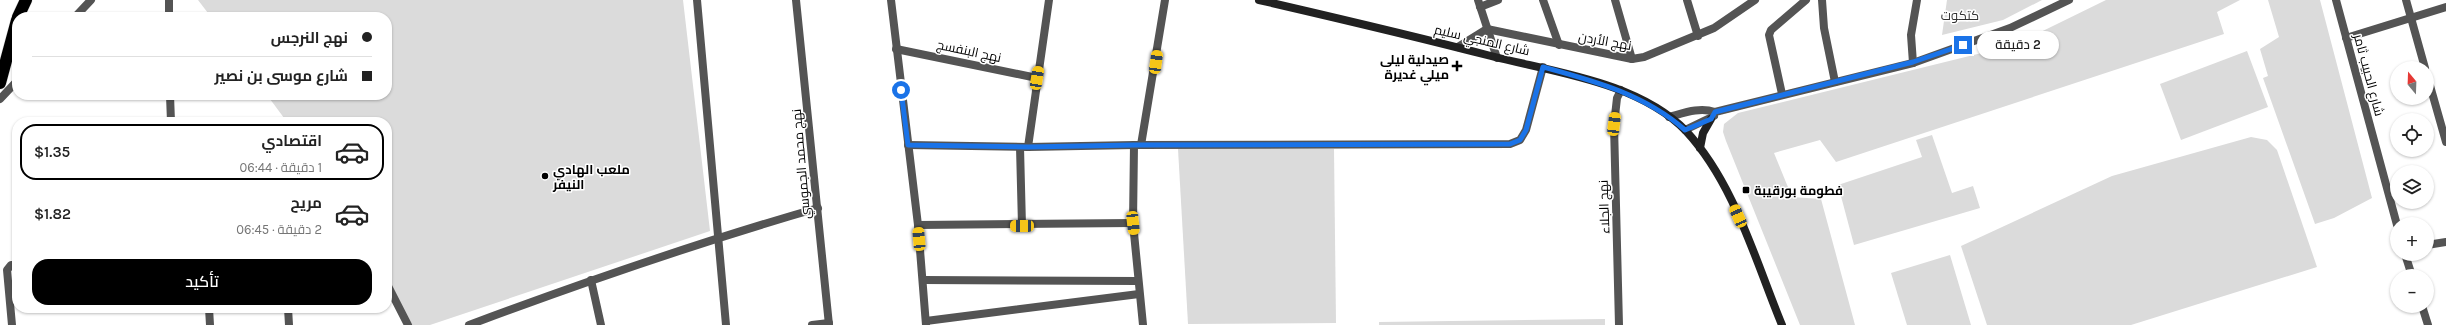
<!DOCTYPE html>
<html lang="ar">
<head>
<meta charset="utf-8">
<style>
  :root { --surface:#fff; --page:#f6f6f6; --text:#222; --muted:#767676; --line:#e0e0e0; --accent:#000 }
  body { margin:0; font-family:Karla,Cairo,sans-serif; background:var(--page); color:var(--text); direction:rtl; height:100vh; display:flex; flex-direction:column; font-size:15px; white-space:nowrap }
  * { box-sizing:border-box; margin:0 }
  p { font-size:13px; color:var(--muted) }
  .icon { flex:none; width:22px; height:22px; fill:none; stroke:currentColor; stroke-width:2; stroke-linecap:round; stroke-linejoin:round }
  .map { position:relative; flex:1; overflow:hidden; direction:ltr }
  .details { position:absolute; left:12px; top:117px; width:380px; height:196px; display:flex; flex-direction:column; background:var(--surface); border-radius:16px; box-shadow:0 1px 3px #0004; direction:rtl }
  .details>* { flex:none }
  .hud { position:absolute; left:12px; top:12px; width:380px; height:88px; border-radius:16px; box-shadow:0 1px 3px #0004; direction:rtl; display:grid; align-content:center; height:88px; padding:0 20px; background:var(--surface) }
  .needle { width:26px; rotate:341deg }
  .controls { position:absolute; left:2390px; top:61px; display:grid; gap:8px }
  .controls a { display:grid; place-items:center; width:44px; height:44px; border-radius:50%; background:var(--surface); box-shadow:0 1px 3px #0004; font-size:20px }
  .end { position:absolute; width:18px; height:18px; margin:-9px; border:5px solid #1a73e8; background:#fff; box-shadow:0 0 0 2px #fff }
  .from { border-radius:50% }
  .bubble { position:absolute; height:28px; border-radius:14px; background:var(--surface); box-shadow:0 1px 3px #0004; font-size:13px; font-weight:600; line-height:28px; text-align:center; direction:rtl }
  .car { position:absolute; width:12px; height:24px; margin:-12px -6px; border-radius:5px; box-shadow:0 0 3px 1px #0007; background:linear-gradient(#f5c518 24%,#345 0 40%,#f5c518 0 76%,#345 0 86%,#f5c518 0) }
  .hud b { display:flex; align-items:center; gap:14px; height:38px; font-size:15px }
  .hud b+b { border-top:1px solid var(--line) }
  .hud i { width:10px; height:10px; background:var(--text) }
  ul { padding:7px 0 0; list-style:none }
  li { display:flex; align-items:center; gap:12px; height:56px; margin:0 8px 6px; padding:0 12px; border:2px solid transparent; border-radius:16px }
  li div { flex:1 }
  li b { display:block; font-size:15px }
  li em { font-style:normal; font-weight:600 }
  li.on { border-color:var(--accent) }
  li>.icon { width:36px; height:36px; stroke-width:1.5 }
  .button { display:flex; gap:8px; margin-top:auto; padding:8px 20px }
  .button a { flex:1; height:46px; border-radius:16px; background:var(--accent); color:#fff; font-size:16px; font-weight:600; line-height:46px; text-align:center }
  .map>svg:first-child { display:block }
  .green { fill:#dbdbdb }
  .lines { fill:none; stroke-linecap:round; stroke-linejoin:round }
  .motorway-casing { stroke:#dbdbdb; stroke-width:13 }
  .minor { stroke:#545454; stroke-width:8 }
  .tertiary { stroke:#545454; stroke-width:8 }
  .secondary { stroke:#212121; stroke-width:8 }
  .motorway { stroke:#000; stroke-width:12 }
  .route { stroke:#1a73e8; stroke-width:5 }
  .poi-dot { fill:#000; stroke:#fff; stroke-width:1.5 }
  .labels { text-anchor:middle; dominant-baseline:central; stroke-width:3; stroke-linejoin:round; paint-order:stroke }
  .park-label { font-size:13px; fill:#323232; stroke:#fff }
  .street-label { font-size:13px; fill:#000; stroke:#fff }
  .poi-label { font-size:13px; font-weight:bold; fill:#000; stroke:#fff; text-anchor:start }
</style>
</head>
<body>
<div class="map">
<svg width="2446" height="325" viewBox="0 0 2446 325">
  <rect width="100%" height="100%" fill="#fff"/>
  <g class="green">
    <polygon points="198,0 683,0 710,231 430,325 412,325 387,276 387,122 287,122 267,95 387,95 387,17 211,17"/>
    <polygon points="1947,0 2042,0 2003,20 1942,35"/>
    <polygon points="2106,0 2240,0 2217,12 2224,34 1836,162 1820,140 1774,153 1792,197 1821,199 1855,325 1800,325 1726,141 1723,132 1724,124 1738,113 2014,45"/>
    <polygon points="2268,0 2320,0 2372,198 2334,218 2315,224 2263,78 2268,76 2260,49 2279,37"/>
    <polygon points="2247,51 2268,107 2181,140 2160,84"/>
    <polygon points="1932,135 1952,193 1973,186 1980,208 1854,245 1838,185 1922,157 1916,140"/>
    <polygon points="2251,137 2267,140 2277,150 2317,267 2131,325 1987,325 1961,246 2112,176"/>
    <polygon points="1178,149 1334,149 1336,323 1188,324"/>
    <polygon points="1950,255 1971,325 1907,325 1891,273"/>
    <polygon points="1605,319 1605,325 1379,325 1379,322"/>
  </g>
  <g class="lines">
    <g class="motorway-casing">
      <g id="motorway">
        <polyline points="18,17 26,0"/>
        <polyline points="0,83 17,20"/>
      </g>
    </g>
    <g class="minor">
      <polyline points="169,0 169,17"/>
      <polyline points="697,0 726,325"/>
      <polyline points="796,0 829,325"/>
      <polyline points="891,0 918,225 926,325"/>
      <polyline points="1478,0 1497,58"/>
      <polyline points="1543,0 1559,45"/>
      <polyline points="1615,0 1632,59"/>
      <polyline points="1687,0 1698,36"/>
      <polyline points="1822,0 1824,28 1835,82"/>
      <polyline points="2406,0 2425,68"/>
      <polyline points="1480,7 1498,0"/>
      <polyline points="75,17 91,0"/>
      <polyline points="1487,29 1632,59 1644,57 1714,28 1755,0"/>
      <polyline points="2346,38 2446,7"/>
      <polyline points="1458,47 1487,29"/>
      <polyline points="896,49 1037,78"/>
      <polyline points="1913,63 1911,35 1917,0"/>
      <polyline points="2427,75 2446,142"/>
      <polyline points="1782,94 1769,35 1771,30 1806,0"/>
      <polyline points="170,95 171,122"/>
      <polyline points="0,99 17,81"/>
      <polyline points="908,145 1028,147 1134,145 1510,144 1520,140 1526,130 1543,67"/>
      <polyline points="1134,145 1133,223 1143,325"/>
      <polyline points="1141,145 1165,0"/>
      <polyline points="1020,147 1022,226"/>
      <polyline points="1028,147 1049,0"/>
      <polyline points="918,225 1133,223"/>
      <polyline points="2427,245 2446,242"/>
      <polyline points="591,280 601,325"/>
      <polyline points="923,280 1138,281"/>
      <polyline points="387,284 408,325"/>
      <polyline points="209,308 210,325"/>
      <polyline points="288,308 289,325"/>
      <polyline points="926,321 1139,294"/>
      <polyline points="12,325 7,270 11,265 17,265"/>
      <path d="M 469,325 C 584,282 700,242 818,208"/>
      <polyline points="812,325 829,323"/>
      <polyline points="1619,325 1614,125 1617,98 1621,90"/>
    </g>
    <g class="tertiary">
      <polyline points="2336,0 2397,225"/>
      <path d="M 1669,117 C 1684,113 1699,107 1715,112 L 1913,63 L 2010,28 L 2069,0"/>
      <polyline points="1685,130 1714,116"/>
      <polyline points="2405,254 2412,276"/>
      <polyline points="2422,306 2428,325"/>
    </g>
    <g class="secondary">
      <path d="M 1259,0 C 1337,18 1414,36 1491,56 C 1553,72 1639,82 1686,131 C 1735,184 1755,260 1782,325"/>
      <polyline points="1700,148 1703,133 1711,119"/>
    </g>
    <use href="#motorway" class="motorway"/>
  </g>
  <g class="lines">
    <path class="route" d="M 901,90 L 908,145 L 1028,147 L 1134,145 L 1510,144 L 1520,140 L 1526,130 L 1543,67 C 1594,81 1644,94 1685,130 L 1711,119 L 1715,112 L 1913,62 L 1963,45"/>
  </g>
  <g class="poi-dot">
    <path d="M1455 60h4v4h4v4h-4v4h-4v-4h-4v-4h4z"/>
    <circle cx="545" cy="176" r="4"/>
    <rect x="1742" y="186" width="8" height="8" rx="2"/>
  </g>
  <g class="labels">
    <g class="park-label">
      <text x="1960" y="15">كتكوت</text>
    </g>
    <g class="street-label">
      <text transform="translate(1482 40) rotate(13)">شارع المنجي سليم</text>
      <text transform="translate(1605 41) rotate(10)">نهج الأردن</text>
      <text transform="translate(969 51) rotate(12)">نهج البنفسج</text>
      <text transform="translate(2369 75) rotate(75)">شارع الحبيب ثامر</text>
      <text transform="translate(801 164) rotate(-95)">نهج محمد الجموسي</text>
      <text transform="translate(1604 207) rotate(-92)">نهج الجلاء</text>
    </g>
    <g class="poi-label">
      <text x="1449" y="59" text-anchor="end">صيدلية ليلى<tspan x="1449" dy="15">ميلي غديرة</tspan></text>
      <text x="553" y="169">ملعب الهادي<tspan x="553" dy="15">النيفر</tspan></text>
      <text x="1754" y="190">فطومة بورقيبة</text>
    </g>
  </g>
</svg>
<div class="controls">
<a><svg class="needle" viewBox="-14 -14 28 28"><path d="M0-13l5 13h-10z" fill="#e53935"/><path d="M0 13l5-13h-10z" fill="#767676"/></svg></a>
<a><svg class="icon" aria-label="locate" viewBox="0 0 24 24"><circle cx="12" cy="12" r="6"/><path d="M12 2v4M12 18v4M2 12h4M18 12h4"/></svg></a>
<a><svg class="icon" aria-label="layers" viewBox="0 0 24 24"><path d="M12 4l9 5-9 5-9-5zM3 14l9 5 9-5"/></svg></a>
<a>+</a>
<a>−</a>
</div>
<i class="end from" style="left:901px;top:90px"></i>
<i class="end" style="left:1963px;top:45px"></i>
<div class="bubble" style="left:1977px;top:31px;width:82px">2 دقيقة</div>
<i class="car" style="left:1156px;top:62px;rotate:8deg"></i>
<i class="car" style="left:1037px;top:78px;rotate:9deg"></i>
<i class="car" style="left:1614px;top:124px;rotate:7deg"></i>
<i class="car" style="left:1738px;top:216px;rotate:336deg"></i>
<i class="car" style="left:1133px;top:223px;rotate:174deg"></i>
<i class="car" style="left:1022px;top:226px;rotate:270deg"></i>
<i class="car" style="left:919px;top:239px;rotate:355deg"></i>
<div class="hud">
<b><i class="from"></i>نهج النرجس</b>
<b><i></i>شارع موسى بن نصير</b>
</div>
<section class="details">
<ul>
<li class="on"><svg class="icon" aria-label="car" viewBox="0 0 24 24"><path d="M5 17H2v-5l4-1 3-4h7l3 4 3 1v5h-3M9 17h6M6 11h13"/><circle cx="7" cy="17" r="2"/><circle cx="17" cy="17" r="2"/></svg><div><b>اقتصادي</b><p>1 دقيقة · 06:44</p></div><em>$1.35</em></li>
<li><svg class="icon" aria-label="car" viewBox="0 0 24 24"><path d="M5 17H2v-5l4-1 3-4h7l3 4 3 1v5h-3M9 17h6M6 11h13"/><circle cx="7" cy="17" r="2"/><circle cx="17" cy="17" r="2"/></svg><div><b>مريح</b><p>2 دقيقة · 06:45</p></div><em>$1.82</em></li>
</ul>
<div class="button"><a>تأكيد</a></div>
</section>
</div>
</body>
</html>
